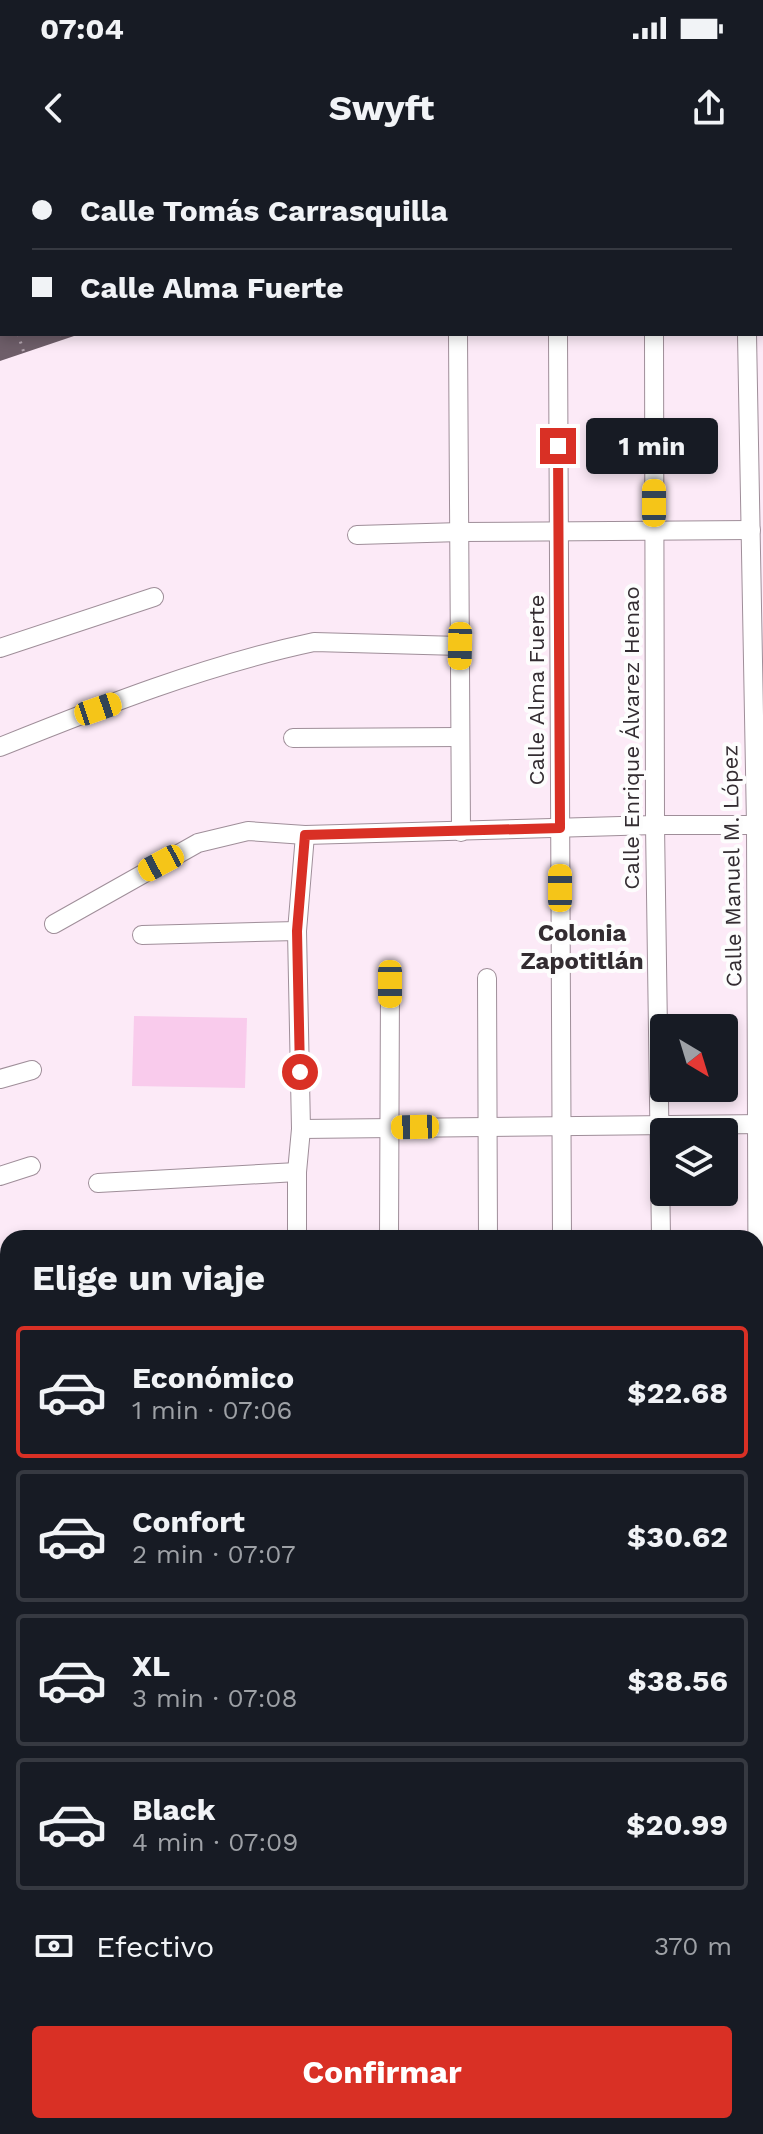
<!DOCTYPE html>
<html lang="es">
<head>
<meta charset="utf-8">
<style>
  :root { --surface:#171b24; --page:#242831; --text:#f1f3f6; --muted:#9ea1a6; --line:#363941; --accent:#d93025 }
  body { margin:0; font-family:"Work Sans",sans-serif; background:var(--page); color:var(--text); height:100vh; display:flex; flex-direction:column; font-size:30px; white-space:nowrap }
  * { box-sizing:border-box; margin:0 }
  p { font-size:26px; color:var(--muted) }
  .icon { flex:none; width:44px; height:44px; fill:none; stroke:currentColor; stroke-width:2; stroke-linecap:round; stroke-linejoin:round }
  .map { position:relative; flex:1; overflow:hidden }
  .drawer { position:absolute; left:0px; top:1070px; width:764px; height:904px; display:flex; flex-direction:column; background:var(--surface); border-radius:24px 24px 0 0; box-shadow:0 4px 12px #0003 }
  .drawer>* { flex:none }
  .top-card { position:absolute; left:0px; top:0px; width:764px; height:176px; box-shadow:0 4px 12px #0003; display:grid; align-content:center; height:176px; padding:0 32px; background:var(--surface) }
  .needle { width:52px; rotate:142deg }
  .tools { position:absolute; left:650px; top:854px; display:grid; gap:16px }
  .tools a { display:grid; place-items:center; width:88px; height:88px; border-radius:8px; background:var(--surface); box-shadow:0 4px 12px #0003; font-size:40px }
  .end { position:absolute; width:36px; height:36px; margin:-18px; border:10px solid #d93025; background:#fff; box-shadow:0 0 0 4px #fff }
  .from { border-radius:50% }
  .bubble { position:absolute; height:56px; border-radius:8px; background:var(--surface); box-shadow:0 4px 12px #0003; font-size:26px; font-weight:700; line-height:56px; text-align:center }
  .car { position:absolute; width:24px; height:48px; margin:-24px -12px; border-radius:10px; box-shadow:0 0 6px 2px #0007; background:linear-gradient(#f5c518 24%,#345 0 40%,#f5c518 0 76%,#345 0 86%,#f5c518 0) }
  .top-card b { display:flex; align-items:center; gap:28px; height:76px; font-size:30px }
  .top-card b+b { border-top:2px solid var(--line) }
  .top-card i { width:20px; height:20px; background:var(--text) }
  ul { padding:0; list-style:none }
  li { display:flex; align-items:center; gap:24px; height:132px; margin:0 16px 12px; padding:0 16px; border:4px solid var(--line); border-radius:8px }
  li div { flex:1 }
  li b { display:block; font-size:30px }
  li em { font-style:normal; font-weight:700 }
  li.on { border-color:var(--accent) }
  li>.icon { width:72px; height:72px; stroke-width:1.5 }
  h2 { padding:0 32px; font-size:36px; line-height:96px }
  .pay { display:flex; align-items:center; gap:20px; height:88px; padding:0 32px; font-size:30px }
  .pay p { margin-inline-start:auto }
  .primary-button { display:flex; gap:16px; margin-top:auto; padding:16px 32px }
  .primary-button a { flex:1; height:92px; border-radius:8px; background:var(--accent); color:#fff; font-size:32px; font-weight:700; line-height:92px; text-align:center }
  .status { display:flex; justify-content:space-between; align-items:center; height:56px; padding:0 40px; background:var(--surface); direction:ltr }
  .status svg { height:22px; fill:currentColor }
  header { display:flex; justify-content:space-between; align-items:center; height:104px; padding:0 32px; background:var(--surface); font-size:36px; font-weight:700 }
  .map>svg:first-child { display:block }
  .green { fill:#f9cbec }
  .building { fill:#6e5e69 }
  .lines { fill:none; stroke-linecap:round; stroke-linejoin:round }
  .lane-casing { stroke:#9f8e99; stroke-width:11 }
  .street-casing { stroke:#9f8e99; stroke-width:20 }
  .secondary-casing { stroke:#9f8e99; stroke-width:26 }
  .path { stroke:#b3a5af; stroke-width:3; stroke-dasharray:2 6; stroke-linecap:butt }
  .lane { stroke:#fff; stroke-width:9 }
  .street { stroke:#fff; stroke-width:18 }
  .secondary { stroke:#fff; stroke-width:24 }
  .route { stroke:#d93025; stroke-width:10 }
  .labels { text-anchor:middle; dominant-baseline:central; stroke-width:8; stroke-linejoin:round; paint-order:stroke }
  .street-label { font-size:22px; fill:#332c31; stroke:#fdfdfd }
  .neighbourhood-label { font-size:24px; font-weight:bold; fill:#332c31; stroke:#fdfdfd }
</style>
</head>
<body>
<div class="status"><b>07:04</b><svg viewBox="0 0 49 12"><path d="M0 12V9h3v3zM5 12V6h3v6zM10 12V3h3v9zM15 12V0h3v12zM26 1h20v11H26zM47 4h2v5h-2z"/></svg></div>
<header><svg class="icon" aria-label="back" viewBox="0 0 24 24"><path d="M15 5l-7 7 7 7"/></svg>Swyft<svg class="icon" aria-label="share" viewBox="0 0 24 24"><path d="M12 15V3M7 8l5-5 5 5M5 13v7h14v-7"/></svg></header>
<div class="map">
<svg width="763" height="1974" viewBox="0 0 763 1974">
  <rect width="100%" height="100%" fill="#fceaf7"/>
  <g class="green">
    <polygon points="134,856 247,858 245,928 132,926"/>
    <polygon points="8,1658 8,1966 756,1966 756,1707 763,1708 763,1974 0,1974 0,1659"/>
  </g>
  <polygon class="building" points="0,174 73,174 74,176 0,201"/>
  <g class="lines">
    <g class="lane-casing">
      <g id="lane">
        <polyline points="41,0 42,2"/>
        <polyline points="0,135 2,139"/>
      </g>
    </g>
    <g class="street-casing">
      <g id="street">
        <polyline points="428,0 429,2"/>
        <polyline points="747,0 747,2"/>
        <polyline points="667,2 667,0"/>
        <polyline points="762,42 763,42"/>
        <polyline points="458,174 461,672"/>
        <polyline points="558,174 562,1078"/>
        <polyline points="654,174 655,665 661,1078"/>
        <polyline points="747,174 756,665 758,1257 763,1621"/>
        <polyline points="357,375 461,372 751,370"/>
        <polyline points="0,488 154,437"/>
        <polyline points="293,578 459,577"/>
        <path d="M 0,587 C 102,546 206,505 314,482 L 460,486"/>
        <polyline points="54,764 198,683 248,671 305,675 655,665 763,665"/>
        <polyline points="142,775 297,771"/>
        <polyline points="487,818 488,1078"/>
        <polyline points="0,919 32,910"/>
        <path d="M 301,969 C 455,967 609,966 763,964"/>
        <polyline points="0,1016 31,1006"/>
        <polyline points="98,1023 297,1012"/>
        <polyline points="297,1078 297,1012 301,969 297,771 305,675"/>
        <polyline points="389,1078 390,824"/>
        <polyline points="0,1502 8,1501"/>
      </g>
    </g>
    <g class="secondary-casing">
      <g id="secondary">
        <polyline points="0,1634 8,1634"/>
        <polyline points="756,1691 763,1692"/>
      </g>
    </g>
    <g class="path">
      <polyline points="13,0 13,2"/>
      <polyline points="0,27 2,26"/>
      <polyline points="0,41 2,47"/>
      <polyline points="0,157 2,156"/>
      <polyline points="18,174 24,193"/>
      <polyline points="61,174 63,180"/>
      <polyline points="0,1827 8,1832"/>
      <polyline points="100,1966 102,1974"/>
    </g>
    <use href="#lane" class="lane"/>
    <use href="#street" class="street"/>
    <use href="#secondary" class="secondary"/>
  </g>
  <g class="lines">
    <polyline class="route" points="300,912 297,771 305,675 560,668 558,286"/>
  </g>
  <g class="labels">
    <g class="street-label">
      <text transform="translate(536 530) rotate(-90)">Calle Alma Fuerte</text>
      <text transform="translate(631 578) rotate(-90)">Calle Enrique Álvarez Henao</text>
      <text transform="translate(732 706) rotate(-91)">Calle Manuel M. López</text>
    </g>
    <g class="neighbourhood-label">
      <text x="582" y="773">Colonia<tspan x="582" dy="28">Zapotitlán</tspan></text>
    </g>
  </g>
</svg>
<div class="tools">
<a><svg class="needle" viewBox="-14 -14 28 28"><path d="M0-13l5 13h-10z" fill="#e53935"/><path d="M0 13l5-13h-10z" fill="#9ea1a6"/></svg></a>
<a><svg class="icon" aria-label="layers" viewBox="0 0 24 24"><path d="M12 4l9 5-9 5-9-5zM3 14l9 5 9-5"/></svg></a>
</div>
<i class="end from" style="left:300px;top:912px"></i>
<i class="end" style="left:558px;top:286px"></i>
<div class="bubble" style="left:586px;top:258px;width:132px">1 min</div>
<i class="car" style="left:654px;top:343px;rotate:0deg"></i>
<i class="car" style="left:460px;top:486px;rotate:181deg"></i>
<i class="car" style="left:98px;top:549px;rotate:71deg"></i>
<i class="car" style="left:161px;top:703px;rotate:242deg"></i>
<i class="car" style="left:560px;top:728px;rotate:0deg"></i>
<i class="car" style="left:390px;top:824px;rotate:180deg"></i>
<i class="car" style="left:415px;top:967px;rotate:269deg"></i>
<div class="top-card">
<b><i class="from"></i>Calle Tomás Carrasquilla</b>
<b><i></i>Calle Alma Fuerte</b>
</div>
<section class="drawer">
<h2>Elige un viaje</h2>
<ul>
<li class="on"><svg class="icon" aria-label="car" viewBox="0 0 24 24"><path d="M5 17H2v-5l4-1 3-4h7l3 4 3 1v5h-3M9 17h6M6 11h13"/><circle cx="7" cy="17" r="2"/><circle cx="17" cy="17" r="2"/></svg><div><b>Económico</b><p>1 min · 07:06</p></div><em>$22.68</em></li>
<li><svg class="icon" aria-label="car" viewBox="0 0 24 24"><path d="M5 17H2v-5l4-1 3-4h7l3 4 3 1v5h-3M9 17h6M6 11h13"/><circle cx="7" cy="17" r="2"/><circle cx="17" cy="17" r="2"/></svg><div><b>Confort</b><p>2 min · 07:07</p></div><em>$30.62</em></li>
<li><svg class="icon" aria-label="car" viewBox="0 0 24 24"><path d="M5 17H2v-5l4-1 3-4h7l3 4 3 1v5h-3M9 17h6M6 11h13"/><circle cx="7" cy="17" r="2"/><circle cx="17" cy="17" r="2"/></svg><div><b>XL</b><p>3 min · 07:08</p></div><em>$38.56</em></li>
<li><svg class="icon" aria-label="car" viewBox="0 0 24 24"><path d="M5 17H2v-5l4-1 3-4h7l3 4 3 1v5h-3M9 17h6M6 11h13"/><circle cx="7" cy="17" r="2"/><circle cx="17" cy="17" r="2"/></svg><div><b>Black</b><p>4 min · 07:09</p></div><em>$20.99</em></li>
</ul>
<div class="pay"><svg class="icon" aria-label="cash" viewBox="0 0 24 24"><path d="M3 7h18v10H3z"/><circle cx="12" cy="12" r="2"/></svg>Efectivo<p>370 m</p></div>
<div class="primary-button"><a>Confirmar</a></div>
</section>
</div>
</body>
</html>
